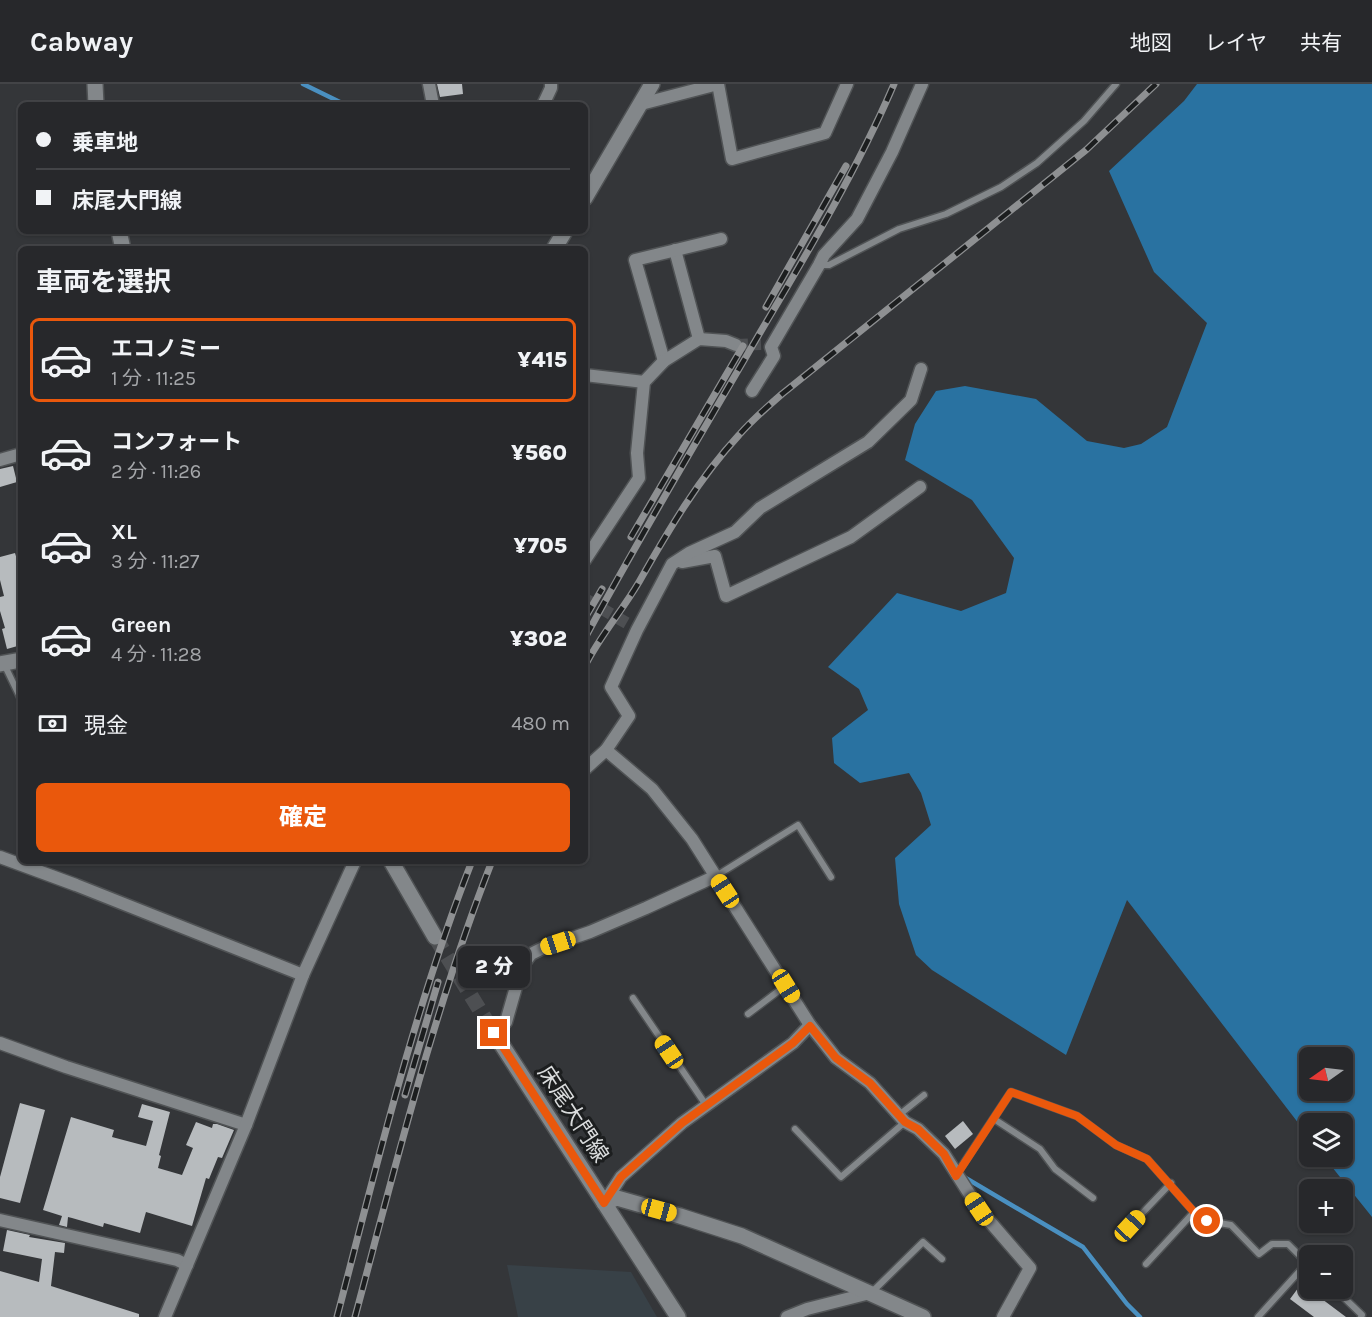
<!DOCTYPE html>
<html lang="ja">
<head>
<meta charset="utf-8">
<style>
  :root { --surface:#27282b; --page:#333437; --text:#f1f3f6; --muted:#a4a6a9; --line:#434447; --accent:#ea580c }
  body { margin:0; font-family:Karla,"Noto Sans JP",sans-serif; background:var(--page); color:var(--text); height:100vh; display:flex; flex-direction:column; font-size:22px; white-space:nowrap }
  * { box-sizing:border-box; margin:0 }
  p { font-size:20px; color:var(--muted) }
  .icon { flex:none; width:33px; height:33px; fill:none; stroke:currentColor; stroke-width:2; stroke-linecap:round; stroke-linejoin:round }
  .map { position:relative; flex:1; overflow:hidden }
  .side { position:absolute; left:18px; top:162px; width:570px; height:618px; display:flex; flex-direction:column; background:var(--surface); border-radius:9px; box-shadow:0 2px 4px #0004,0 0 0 2px var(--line) }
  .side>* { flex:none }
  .hud { position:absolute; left:18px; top:18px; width:570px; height:132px; border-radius:9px; box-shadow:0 2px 4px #0004,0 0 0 2px var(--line); display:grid; align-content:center; height:132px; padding:0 18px; background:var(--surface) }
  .needle { width:39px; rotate:256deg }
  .buttons { position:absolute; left:1299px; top:963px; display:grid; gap:12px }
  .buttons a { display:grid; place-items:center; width:54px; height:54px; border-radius:9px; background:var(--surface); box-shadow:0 2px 4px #0004,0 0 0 2px var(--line); font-size:30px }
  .end { position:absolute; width:27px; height:27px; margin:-14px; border:8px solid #ea580c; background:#fff; box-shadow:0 0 0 3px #fff }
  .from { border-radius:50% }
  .bubble { position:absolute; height:42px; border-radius:9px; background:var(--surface); box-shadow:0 2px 4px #0004,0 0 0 2px var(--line); font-size:20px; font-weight:800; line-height:42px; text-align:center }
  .car { position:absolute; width:18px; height:36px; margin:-18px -9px; border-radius:8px; box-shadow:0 0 4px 2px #0007; background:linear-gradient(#f5c518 24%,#345 0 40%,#f5c518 0 76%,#345 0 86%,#f5c518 0) }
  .hud b { display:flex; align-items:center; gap:21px; height:57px; font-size:22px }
  .hud b+b { border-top:2px solid var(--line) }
  .hud i { width:15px; height:15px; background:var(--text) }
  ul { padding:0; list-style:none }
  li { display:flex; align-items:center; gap:18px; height:84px; margin:0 12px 9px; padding:0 6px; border:3px solid transparent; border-radius:9px }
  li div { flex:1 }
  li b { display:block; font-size:22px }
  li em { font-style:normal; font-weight:800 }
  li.on { border-color:var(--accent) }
  li>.icon { width:54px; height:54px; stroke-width:1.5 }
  h2 { padding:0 18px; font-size:27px; line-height:72px }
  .pay { display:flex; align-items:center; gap:15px; height:66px; padding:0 18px; font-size:22px }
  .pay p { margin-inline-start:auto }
  .cta { display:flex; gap:12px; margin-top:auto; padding:12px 18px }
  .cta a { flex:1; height:69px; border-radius:9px; background:var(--accent); color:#fff; font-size:24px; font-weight:800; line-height:69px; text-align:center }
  header { display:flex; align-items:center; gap:36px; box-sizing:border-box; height:84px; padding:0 30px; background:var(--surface); border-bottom:2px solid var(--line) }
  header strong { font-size:28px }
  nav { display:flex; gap:33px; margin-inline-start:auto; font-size:21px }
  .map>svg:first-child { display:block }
  .built { fill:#384147 }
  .forest { fill:#2972a1; fill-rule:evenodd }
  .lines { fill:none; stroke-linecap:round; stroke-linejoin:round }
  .stream { stroke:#4a90c1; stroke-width:4.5 }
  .building { fill:#b7bbbe }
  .minor-tunnel { stroke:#4d4f52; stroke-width:12; stroke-dasharray:12 6; stroke-linecap:butt }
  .secondary-tunnel { stroke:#4d4f52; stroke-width:15; stroke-dasharray:15 8; stroke-linecap:butt }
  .service-casing { stroke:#505355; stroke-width:9 }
  .minor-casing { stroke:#505355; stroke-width:15 }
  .tertiary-casing { stroke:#505355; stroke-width:18 }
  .secondary-casing { stroke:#505355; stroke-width:18 }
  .service { stroke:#83878a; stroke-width:6 }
  .minor { stroke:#83878a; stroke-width:12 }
  .tertiary { stroke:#83878a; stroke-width:15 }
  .secondary { stroke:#83878a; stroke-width:15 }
  .rail-casing { stroke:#8e9092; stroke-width:7 }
  .rail { stroke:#1c1e1f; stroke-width:4.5; stroke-dasharray:14; stroke-linecap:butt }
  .route { stroke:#ea580c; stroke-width:8 }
  .labels { text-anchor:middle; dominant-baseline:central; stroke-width:6; stroke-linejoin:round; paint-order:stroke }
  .street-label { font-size:22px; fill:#dadcdd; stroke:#1c1e1f }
</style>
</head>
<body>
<header>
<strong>Cabway</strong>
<nav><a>地図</a><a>レイヤ</a><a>共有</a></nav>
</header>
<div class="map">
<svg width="1372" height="1233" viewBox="0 0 1372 1233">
  <rect width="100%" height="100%" fill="#343639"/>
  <polygon class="built" points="507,1181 631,1188 657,1233 518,1233"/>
  <path class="forest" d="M 1197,0 L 1372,0 L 1372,1133 L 1324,1073 L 1342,1072 L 1342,1040 L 1310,1040 L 1309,1053 L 1127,816 L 1066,971 L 932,886 L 916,871 L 899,820 L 895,774 L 931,741 L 921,709 L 909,689 L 860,699 L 834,679 L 832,654 L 868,626 L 859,605 L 828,583 L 897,509 L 961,527 L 1006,509 L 1014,474 L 972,416 L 905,376 L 915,340 L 936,307 L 965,302 L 1036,315 L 1087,357 L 1124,364 L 1141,360 L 1167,343 L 1207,239 L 1154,188 L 1109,87 L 1184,17 ZM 1310,974 L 1342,974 L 1342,1006 L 1310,1006 Z"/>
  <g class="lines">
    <g class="stream">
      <polyline points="303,0 346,21"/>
      <polyline points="964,1093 1083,1163 1127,1220 1140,1233"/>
    </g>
  </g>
  <g class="building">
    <polygon points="437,0 462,0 463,10 440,13"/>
    <polygon points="13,382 17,398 0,403 0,385"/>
    <polygon points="15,469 19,482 21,481 21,561 7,565 2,545 5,544 0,527 0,513 4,512 0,496 0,473"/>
    <polygon points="20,1019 45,1026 20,1119 0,1114 0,1093"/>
    <polygon points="142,1020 170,1028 159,1071 161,1072 158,1084 182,1091 193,1064 186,1061 196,1038 212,1044 213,1040 217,1040 234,1046 222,1074 218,1073 209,1095 206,1094 192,1142 146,1128 140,1149 104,1139 103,1143 72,1134 68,1133 67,1143 59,1141 62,1132 43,1126 71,1033 114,1046 112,1053 146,1062 153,1037 138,1033"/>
    <polygon points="963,1037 973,1050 955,1065 945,1052"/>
    <polygon points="7,1146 30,1151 29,1153 65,1159 64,1169 55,1168 51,1202 139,1230 139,1233 0,1233 0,1187 39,1198 42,1175 3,1167"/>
    <polygon points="1310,1188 1310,1204 1318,1204 1314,1209 1346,1233 1314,1233 1290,1215"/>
  </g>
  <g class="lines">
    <g class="minor-tunnel">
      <polyline points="736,261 761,260"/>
      <polyline points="585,515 630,541"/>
    </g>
    <polyline class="secondary-tunnel" points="435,853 489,941"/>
    <g class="service-casing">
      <g id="service">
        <polyline points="820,181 829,181 899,145 946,130 1001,103 1037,79 1084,37 1116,0"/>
        <polyline points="4,580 21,615"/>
        <polyline points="716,792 798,741 831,793"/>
        <polyline points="633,914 706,1021"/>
        <polyline points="748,930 785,902"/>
        <polyline points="899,1031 924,1011"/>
        <polyline points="994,1035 1040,1065 1055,1085 1093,1114"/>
        <polyline points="795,1045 841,1093 905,1038"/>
        <polyline points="956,1091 1011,1008 1077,1032 1116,1061 1147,1075 1194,1128 1207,1137 1231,1141 1259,1170 1272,1160 1288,1160 1310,1182"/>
        <polyline points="1130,1142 1171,1099"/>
        <polyline points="1146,1180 1194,1128"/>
        <polyline points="1334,1204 1362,1231 1361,1233"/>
        <polyline points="871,1209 923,1158 942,1175"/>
        <polyline points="1258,1233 1307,1179"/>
      </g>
    </g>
    <g class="minor-casing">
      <g id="minor">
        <polyline points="429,0 433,21"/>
        <polyline points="718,0 732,75 825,49 847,0"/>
        <polyline points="641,20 718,0"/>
        <polyline points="543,21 551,4 551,0"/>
        <polyline points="675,166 699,255"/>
        <polyline points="664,277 635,176 721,155"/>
        <polyline points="585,291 644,298"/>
        <polyline points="752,307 774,272 771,263 819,181 824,171 857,135 892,68 922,0"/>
        <polyline points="0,376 21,370"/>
        <polyline points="585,476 639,394 637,369 644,298 664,277 699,255 726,257 736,261"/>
        <polyline points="682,478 715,472 726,512 851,453 920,403"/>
        <polyline points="606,666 652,705 692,755 810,941 836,974 870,999 905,1038 918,1045 944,1070 979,1125 1030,1184 1003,1233"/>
        <polyline points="585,685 606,666 629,632 611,603 637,546 672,480 689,469 735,448 760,424 868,358 911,316 921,285"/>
        <polyline points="0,773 76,801 303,891"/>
        <polyline points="493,949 506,938 522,882 531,870 543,864 590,848 646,824 716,792"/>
        <polyline points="0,959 66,983 246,1041"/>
        <polyline points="604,1119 621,1093 682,1039 793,959 810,941"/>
        <polyline points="0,1136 177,1176 187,1181"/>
        <polyline points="165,1233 246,1041 303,891 355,777"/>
        <polyline points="787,1233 807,1225 870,1209"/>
      </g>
    </g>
    <g class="tertiary-casing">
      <g id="tertiary">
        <polyline points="0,580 21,576"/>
        <polyline points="604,1119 617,1114 680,1132 742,1152 923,1233"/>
      </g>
    </g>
    <g class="secondary-casing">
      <g id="secondary">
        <polyline points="95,0 96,21"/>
        <polyline points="585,114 652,0"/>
        <polyline points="119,147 123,165"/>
        <polyline points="554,165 565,147"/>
        <polyline points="391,777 435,853"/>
        <polyline points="489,941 678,1233"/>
      </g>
    </g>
    <use href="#service" class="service"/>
    <use href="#minor" class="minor"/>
    <use href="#tertiary" class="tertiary"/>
    <use href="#secondary" class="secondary"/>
    <g class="rail-casing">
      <g id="rail">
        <polyline points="766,223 846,82"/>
        <polyline points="631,453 743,262"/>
        <polyline points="585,534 602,505"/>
        <path d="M 585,554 C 641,450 702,349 761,247 C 809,166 857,86 894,0"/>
        <path d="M 585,582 C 600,552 622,527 639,498 C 668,447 699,394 739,351 C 752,336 767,323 782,310 L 1086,66 L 1156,0"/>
        <polyline points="405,1011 438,898"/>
        <path d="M 337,1233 C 377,1080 414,925 472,777"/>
        <path d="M 355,1233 C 396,1080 434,925 492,777"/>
      </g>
    </g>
    <use href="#rail" class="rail"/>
  </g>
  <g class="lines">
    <polyline class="route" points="494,949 604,1119 621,1093 682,1039 793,959 810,942 836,974 870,999 905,1038 918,1045 944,1070 956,1092 1011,1008 1077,1032 1116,1061 1147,1075 1194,1128 1207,1137"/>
  </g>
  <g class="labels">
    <g class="street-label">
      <text transform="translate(573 1030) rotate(57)">床尾大門線</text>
    </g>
  </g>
</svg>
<div class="buttons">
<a><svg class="needle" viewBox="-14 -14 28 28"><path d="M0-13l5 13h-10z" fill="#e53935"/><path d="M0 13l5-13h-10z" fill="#a4a6a9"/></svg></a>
<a><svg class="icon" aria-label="layers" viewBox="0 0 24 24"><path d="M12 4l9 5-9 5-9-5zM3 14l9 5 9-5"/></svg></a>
<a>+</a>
<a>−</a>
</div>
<i class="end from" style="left:1207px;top:1137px"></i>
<i class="end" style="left:494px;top:949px"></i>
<div class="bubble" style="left:458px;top:862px;width:72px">2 分</div>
<i class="car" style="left:725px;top:807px;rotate:327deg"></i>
<i class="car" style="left:558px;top:859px;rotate:252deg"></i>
<i class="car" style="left:786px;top:902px;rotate:148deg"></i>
<i class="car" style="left:669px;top:968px;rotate:326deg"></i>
<i class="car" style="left:979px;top:1125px;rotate:326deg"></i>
<i class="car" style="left:659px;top:1126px;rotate:105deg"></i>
<i class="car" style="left:1130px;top:1142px;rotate:43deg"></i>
<div class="hud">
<b><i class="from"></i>乗車地</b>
<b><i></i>床尾大門線</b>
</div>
<section class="side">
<h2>車両を選択</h2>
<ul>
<li class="on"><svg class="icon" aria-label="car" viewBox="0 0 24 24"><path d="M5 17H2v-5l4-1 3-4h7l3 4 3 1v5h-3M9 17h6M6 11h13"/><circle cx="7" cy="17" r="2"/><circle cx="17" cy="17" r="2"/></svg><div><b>エコノミー</b><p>1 分 · 11:25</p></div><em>¥415</em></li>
<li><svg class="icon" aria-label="car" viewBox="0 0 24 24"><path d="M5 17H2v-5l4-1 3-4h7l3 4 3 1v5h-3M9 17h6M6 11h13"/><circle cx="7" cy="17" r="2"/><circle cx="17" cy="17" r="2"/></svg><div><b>コンフォート</b><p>2 分 · 11:26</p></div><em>¥560</em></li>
<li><svg class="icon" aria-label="car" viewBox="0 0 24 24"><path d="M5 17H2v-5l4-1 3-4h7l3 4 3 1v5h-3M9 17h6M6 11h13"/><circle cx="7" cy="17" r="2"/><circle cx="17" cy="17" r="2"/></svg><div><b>XL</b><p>3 分 · 11:27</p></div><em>¥705</em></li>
<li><svg class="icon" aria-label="car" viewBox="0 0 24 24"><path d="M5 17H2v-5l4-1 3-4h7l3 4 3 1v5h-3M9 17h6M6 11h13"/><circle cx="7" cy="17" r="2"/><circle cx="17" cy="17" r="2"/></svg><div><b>Green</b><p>4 分 · 11:28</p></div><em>¥302</em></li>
</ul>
<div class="pay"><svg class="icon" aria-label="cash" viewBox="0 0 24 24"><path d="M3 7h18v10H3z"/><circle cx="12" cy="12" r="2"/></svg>現金<p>480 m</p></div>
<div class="cta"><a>確定</a></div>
</section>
</div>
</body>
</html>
